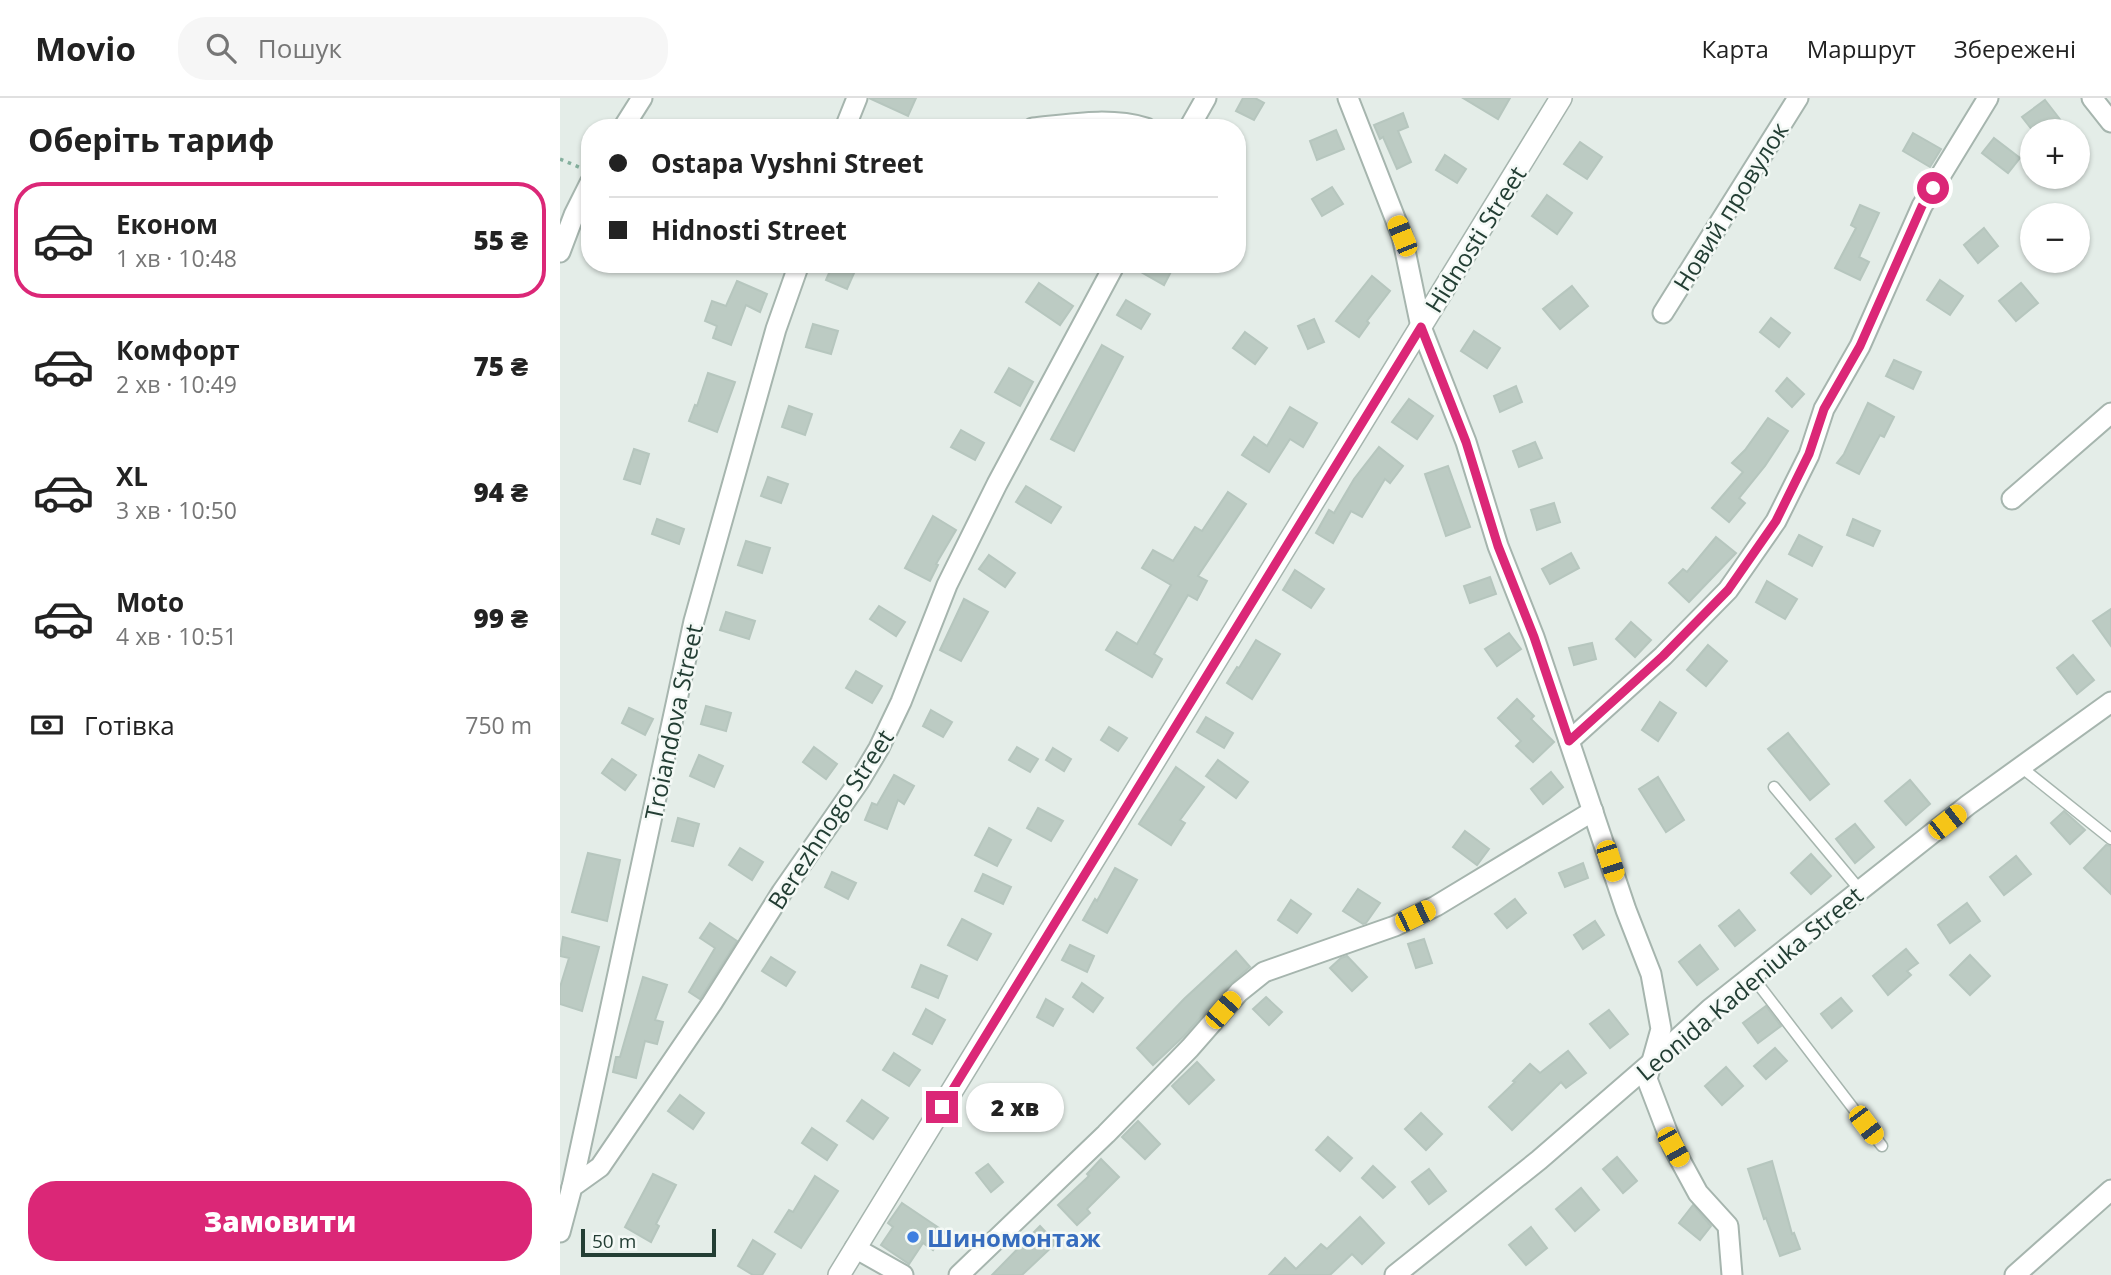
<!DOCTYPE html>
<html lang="uk">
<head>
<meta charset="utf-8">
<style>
  :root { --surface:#fff; --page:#f6f6f6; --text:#222; --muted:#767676; --line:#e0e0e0; --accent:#db2777 }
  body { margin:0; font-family:"Open Sans",sans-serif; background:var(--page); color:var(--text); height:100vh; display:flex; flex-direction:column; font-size:26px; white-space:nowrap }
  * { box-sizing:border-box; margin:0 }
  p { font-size:23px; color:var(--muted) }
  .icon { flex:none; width:38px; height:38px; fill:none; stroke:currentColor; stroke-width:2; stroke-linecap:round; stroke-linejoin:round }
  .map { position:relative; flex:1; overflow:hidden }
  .details { display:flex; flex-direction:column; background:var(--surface); width:560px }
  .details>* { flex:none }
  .top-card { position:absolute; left:21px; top:21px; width:665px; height:154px; border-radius:28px; box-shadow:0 2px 5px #0004; display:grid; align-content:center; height:154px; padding:0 28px; background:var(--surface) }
  .tools { position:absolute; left:1460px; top:21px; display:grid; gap:14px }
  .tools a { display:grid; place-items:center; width:70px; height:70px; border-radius:50%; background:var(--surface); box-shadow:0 2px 5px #0004; font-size:35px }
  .scale { position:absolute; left:21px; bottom:18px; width:135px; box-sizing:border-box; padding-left:7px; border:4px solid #233e34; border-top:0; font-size:19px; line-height:24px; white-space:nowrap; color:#233e34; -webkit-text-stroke:5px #f4f9f6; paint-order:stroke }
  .end { position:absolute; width:32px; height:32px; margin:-16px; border:9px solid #db2777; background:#fff; box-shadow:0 0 0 4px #fff }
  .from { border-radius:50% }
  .bubble { position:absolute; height:49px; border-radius:24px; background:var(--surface); box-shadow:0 2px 5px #0004; font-size:23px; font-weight:800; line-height:49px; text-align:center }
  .car { position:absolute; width:21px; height:42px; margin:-21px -10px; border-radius:9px; box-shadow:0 0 5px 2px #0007; background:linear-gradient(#f5c518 24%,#345 0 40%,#f5c518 0 76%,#345 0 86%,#f5c518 0) }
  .top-card b { display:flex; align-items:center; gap:24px; height:66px; font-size:26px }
  .top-card b+b { border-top:2px solid var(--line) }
  .top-card i { width:18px; height:18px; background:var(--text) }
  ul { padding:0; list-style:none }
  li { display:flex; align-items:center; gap:21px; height:116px; margin:0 14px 10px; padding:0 14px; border:4px solid transparent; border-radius:28px }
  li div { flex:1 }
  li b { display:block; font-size:26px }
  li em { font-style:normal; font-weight:800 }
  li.current { border-color:var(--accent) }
  li>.icon { width:63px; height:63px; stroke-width:1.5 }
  h2 { padding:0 28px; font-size:32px; line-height:84px }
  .pay { display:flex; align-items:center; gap:18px; height:77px; padding:0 28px; font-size:26px }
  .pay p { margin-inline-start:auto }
  .button { display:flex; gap:14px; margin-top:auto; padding:14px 28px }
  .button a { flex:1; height:80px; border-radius:28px; background:var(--accent); color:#fff; font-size:28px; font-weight:800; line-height:80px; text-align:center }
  header { display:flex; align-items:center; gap:42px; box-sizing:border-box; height:98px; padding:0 35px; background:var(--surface); border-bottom:2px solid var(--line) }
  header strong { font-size:33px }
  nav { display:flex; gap:38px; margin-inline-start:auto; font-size:24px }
  .search { width:490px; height:63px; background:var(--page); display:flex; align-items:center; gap:18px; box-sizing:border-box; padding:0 24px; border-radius:28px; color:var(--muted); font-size:26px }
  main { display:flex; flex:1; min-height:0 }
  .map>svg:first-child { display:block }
  .building { fill:#bccbc3; stroke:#b6c6be; stroke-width:2 }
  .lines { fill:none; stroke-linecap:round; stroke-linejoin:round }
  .service-casing { stroke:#a6b5ae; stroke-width:13 }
  .minor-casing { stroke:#a6b5ae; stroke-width:23 }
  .tertiary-casing { stroke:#a6b5ae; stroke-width:24 }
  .path { stroke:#85b09e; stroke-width:3.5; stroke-dasharray:3.5 5; stroke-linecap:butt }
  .service { stroke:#fff; stroke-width:10 }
  .minor { stroke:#fff; stroke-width:19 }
  .tertiary { stroke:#fff; stroke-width:21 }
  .route { stroke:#db2777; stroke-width:9 }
  .shop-dot { fill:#3f7fe0; stroke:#f4f9f6; stroke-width:2.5 }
  .labels { text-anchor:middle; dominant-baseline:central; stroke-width:5; stroke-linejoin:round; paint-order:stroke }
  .street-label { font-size:24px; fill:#233e34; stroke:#f4f9f6 }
  .shop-label { font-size:24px; font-weight:bold; fill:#366cbe; stroke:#f4f9f6; text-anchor:start }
</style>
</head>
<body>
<header>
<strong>Movio</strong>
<div class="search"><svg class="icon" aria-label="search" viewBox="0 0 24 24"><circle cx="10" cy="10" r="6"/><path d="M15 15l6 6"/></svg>Пошук</div>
<nav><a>Карта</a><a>Маршрут</a><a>Збережені</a></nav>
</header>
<main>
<section class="details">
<h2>Оберіть тариф</h2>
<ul>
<li class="current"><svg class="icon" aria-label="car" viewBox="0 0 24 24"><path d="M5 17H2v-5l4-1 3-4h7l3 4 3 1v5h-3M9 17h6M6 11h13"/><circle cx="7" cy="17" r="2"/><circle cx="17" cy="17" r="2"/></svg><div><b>Економ</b><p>1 хв · 10:48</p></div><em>55 ₴</em></li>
<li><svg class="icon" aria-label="car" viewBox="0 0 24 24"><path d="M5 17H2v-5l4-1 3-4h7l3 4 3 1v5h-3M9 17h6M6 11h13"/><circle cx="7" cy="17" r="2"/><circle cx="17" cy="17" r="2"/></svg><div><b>Комфорт</b><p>2 хв · 10:49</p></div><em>75 ₴</em></li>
<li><svg class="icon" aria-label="car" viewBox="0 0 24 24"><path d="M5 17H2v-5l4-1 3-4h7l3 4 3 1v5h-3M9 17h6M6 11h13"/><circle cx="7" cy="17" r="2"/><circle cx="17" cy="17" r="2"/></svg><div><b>XL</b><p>3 хв · 10:50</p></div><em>94 ₴</em></li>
<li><svg class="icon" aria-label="car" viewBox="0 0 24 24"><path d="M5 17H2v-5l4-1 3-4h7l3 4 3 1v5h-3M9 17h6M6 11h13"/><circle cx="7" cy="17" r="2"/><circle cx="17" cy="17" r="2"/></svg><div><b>Moto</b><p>4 хв · 10:51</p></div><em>99 ₴</em></li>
</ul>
<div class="pay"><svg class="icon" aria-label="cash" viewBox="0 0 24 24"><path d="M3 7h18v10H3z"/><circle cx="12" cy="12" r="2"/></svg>Готівка<p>750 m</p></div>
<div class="button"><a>Замовити</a></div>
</section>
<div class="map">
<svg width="1551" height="1177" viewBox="0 0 1551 1177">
  <rect width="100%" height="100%" fill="#e4ede8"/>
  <g class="building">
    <polygon points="309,0 356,0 348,18"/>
    <polygon points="683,0 695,0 704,5 694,22 676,13"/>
    <polygon points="903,0 950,0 938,21"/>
    <polygon points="1485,2 1509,33 1473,33 1462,19"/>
    <polygon points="843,15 848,29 838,33 851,64 837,71 823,39 820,41 814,27"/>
    <polygon points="776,32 784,51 757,62 750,43"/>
    <polygon points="1353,35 1381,51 1370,69 1343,53"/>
    <polygon points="1434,40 1460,60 1448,75 1422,55"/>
    <polygon points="1020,44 1042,59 1027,81 1004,66"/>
    <polygon points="885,57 906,71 897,85 876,72"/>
    <polygon points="772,89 783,106 762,118 752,101"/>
    <polygon points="987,97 1012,115 997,136 972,118"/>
    <polygon points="1300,107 1319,115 1299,159 1309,164 1300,182 1275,170 1296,130 1291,127"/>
    <polygon points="1424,130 1438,148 1418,165 1404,147"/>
    <polygon points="273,166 298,166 287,191 266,182"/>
    <polygon points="567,166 615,166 604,187"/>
    <polygon points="812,178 830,193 807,223 809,225 799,239 776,223"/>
    <polygon points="1380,182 1403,198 1390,217 1367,202"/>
    <polygon points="177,183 207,196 200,214 186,207 171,247 153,240 157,228 145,223 152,203 166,208"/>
    <polygon points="479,185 513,208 500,227 466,204"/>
    <polygon points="1461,185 1478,205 1456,223 1439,203"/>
    <polygon points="1012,188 1028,208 1000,231 983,211"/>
    <polygon points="566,202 590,216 581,231 557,217"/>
    <polygon points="1211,220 1230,235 1219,249 1200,234"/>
    <polygon points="754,221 764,244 748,251 738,228"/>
    <polygon points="253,226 278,233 271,256 246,249"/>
    <polygon points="914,233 940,250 927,270 901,253"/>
    <polygon points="685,234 707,250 695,266 673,250"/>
    <polygon points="542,247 563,259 514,353 491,341"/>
    <polygon points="1334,262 1361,274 1353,291 1326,278"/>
    <polygon points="449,270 473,284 460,308 435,294"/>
    <polygon points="148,275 175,284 157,334 129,323 135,307 137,308"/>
    <polygon points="1227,280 1244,296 1232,309 1216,293"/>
    <polygon points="956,288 962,304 940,314 934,298"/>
    <polygon points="849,301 873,318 857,341 832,324"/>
    <polygon points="1308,305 1334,319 1324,339 1320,337 1299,376 1277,365 1284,356"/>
    <polygon points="229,308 252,316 245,337 222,329"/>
    <polygon points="730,309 757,325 743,349 730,341 709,374 682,357 694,339 707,348"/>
    <polygon points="1208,320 1228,333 1205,368 1179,400 1185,405 1169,424 1152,410 1183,374 1172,365 1185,352"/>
    <polygon points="401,332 424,345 415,362 391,349"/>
    <polygon points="975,344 982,360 959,369 953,353"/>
    <polygon points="819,349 843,368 830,385 825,381 802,419 791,413 773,445 756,435 769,412 774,415 794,381"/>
    <polygon points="74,351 89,356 80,386 64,381"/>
    <polygon points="888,368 910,429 886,438 865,376"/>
    <polygon points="208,379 228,386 221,405 201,398"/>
    <polygon points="466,388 501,409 491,425 456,404"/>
    <polygon points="668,394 686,406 638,478 647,483 637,502 628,497 594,556 602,561 592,579 546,552 557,534 577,546 611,487 582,470 593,452 613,463 635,429 642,433"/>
    <polygon points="994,405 1000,424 977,432 971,412"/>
    <polygon points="373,418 396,432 376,466 378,467 370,483 345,470"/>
    <polygon points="97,421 124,431 119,446 92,436"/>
    <polygon points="1293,421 1320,433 1313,448 1287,437"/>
    <polygon points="1239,437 1262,449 1252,468 1229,456"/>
    <polygon points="1156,439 1176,455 1129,504 1109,485 1123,471 1127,474"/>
    <polygon points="186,443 210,450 202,475 178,467"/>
    <polygon points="1011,455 1019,470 990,486 982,471"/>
    <polygon points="429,457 455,475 445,489 419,471"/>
    <polygon points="735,472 764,491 751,510 723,492"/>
    <polygon points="930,479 936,496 910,505 904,488"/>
    <polygon points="1207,483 1237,501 1225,521 1196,504"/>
    <polygon points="404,501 428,514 401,563 380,552"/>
    <polygon points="319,508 345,524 336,538 310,521"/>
    <polygon points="1551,511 1551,548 1533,523"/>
    <polygon points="166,514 195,523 189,541 160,532"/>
    <polygon points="1071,524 1091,542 1075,559 1056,541"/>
    <polygon points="949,535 961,551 937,568 925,551"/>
    <polygon points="696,542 720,556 692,601 667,585 677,569 679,570"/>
    <polygon points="1032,545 1036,561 1014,567 1009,550"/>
    <polygon points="1148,547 1167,563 1146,588 1127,572"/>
    <polygon points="1513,557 1534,582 1517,596 1497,570"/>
    <polygon points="296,573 322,588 312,605 286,590"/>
    <polygon points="957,601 974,618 971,621 994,644 973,664 956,648 961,643 938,620"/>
    <polygon points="1100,604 1116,615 1098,643 1082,632"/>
    <polygon points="146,608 171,615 166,633 141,626"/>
    <polygon points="69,610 93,621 85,637 62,625"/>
    <polygon points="371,612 392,624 383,639 363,628"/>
    <polygon points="646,619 673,635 664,650 637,634"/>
    <polygon points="549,629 567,640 558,653 541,642"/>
    <polygon points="1228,635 1269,686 1250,702 1208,651"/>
    <polygon points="254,649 277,666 266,681 243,664"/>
    <polygon points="457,649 478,661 470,674 449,662"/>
    <polygon points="493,650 511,661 504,673 486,662"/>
    <polygon points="139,657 163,668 154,689 130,678"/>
    <polygon points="52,661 76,677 65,692 42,675"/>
    <polygon points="658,662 688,684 676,700 646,678"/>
    <polygon points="616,669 644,689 620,722 625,725 611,747 579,726"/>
    <polygon points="991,674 1003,689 983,706 971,691"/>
    <polygon points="334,677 354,688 344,706 338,702 327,731 305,722 312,705 317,707"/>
    <polygon points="1098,679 1124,722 1106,734 1079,691"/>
    <polygon points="1350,682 1370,706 1346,727 1325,703"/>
    <polygon points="478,710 503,723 491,743 467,730"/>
    <polygon points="1504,713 1525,732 1510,746 1491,725"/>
    <polygon points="118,720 139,726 133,748 112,743"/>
    <polygon points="1295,726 1314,749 1295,765 1276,741"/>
    <polygon points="429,730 451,742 437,768 415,757"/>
    <polygon points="905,733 929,751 917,767 893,749"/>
    <polygon points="1546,747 1551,748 1551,796 1524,770"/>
    <polygon points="180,750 203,764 192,782 169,767"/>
    <polygon points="28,755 60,762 47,823 12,814"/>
    <polygon points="1251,756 1271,778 1251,796 1231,775"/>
    <polygon points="1456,758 1471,776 1444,797 1430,779"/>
    <polygon points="1023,765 1028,780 1005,789 999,775"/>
    <polygon points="555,770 577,782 547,835 523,822 535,801 537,803"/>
    <polygon points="272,774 296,785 288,801 265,789"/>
    <polygon points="423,776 451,789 443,806 415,793"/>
    <polygon points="798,791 820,805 806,825 803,826 783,813"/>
    <polygon points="955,801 966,815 947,830 935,816"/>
    <polygon points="731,802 751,816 737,835 718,822"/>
    <polygon points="1407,805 1420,823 1390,845 1378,827"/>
    <polygon points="1179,812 1195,832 1175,848 1159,828"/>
    <polygon points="402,821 431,836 417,862 388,847"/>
    <polygon points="1035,823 1044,837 1023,851 1014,837"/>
    <polygon points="150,825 177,843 140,901 129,894 155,850 140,840"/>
    <polygon points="3,839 39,849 22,913 0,906 0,889 9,860 0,858"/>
    <polygon points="864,841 872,865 856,870 848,846"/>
    <polygon points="510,847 534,858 527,874 502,862"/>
    <polygon points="1140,847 1158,871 1137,887 1119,864"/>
    <polygon points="1346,851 1358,865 1347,873 1351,877 1328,897 1313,878"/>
    <polygon points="676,853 690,869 670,886 624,938 593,967 577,950 624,901"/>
    <polygon points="1410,857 1430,878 1410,897 1390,877"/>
    <polygon points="787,858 807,879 792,893 770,870 781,860"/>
    <polygon points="211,859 235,874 226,888 202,873"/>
    <polygon points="361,867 387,878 378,900 352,889"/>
    <polygon points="83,879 107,887 95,922 103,924 97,946 85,943 76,980 53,974 56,959 60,959"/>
    <polygon points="522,885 543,900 533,914 513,899"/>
    <polygon points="706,899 722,914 709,927 693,911"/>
    <polygon points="1281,900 1292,913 1272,930 1261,916"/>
    <polygon points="486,901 503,911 493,928 477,919"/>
    <polygon points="1206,908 1221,928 1198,945 1183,925"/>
    <polygon points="366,911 385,922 372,946 353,936"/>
    <polygon points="1049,912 1068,936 1050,950 1030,926"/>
    <polygon points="1215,950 1227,963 1206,981 1194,968"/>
    <polygon points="1008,953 1026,975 1006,990 1001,984 952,1032 929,1009 955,984 953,983 970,966 980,975"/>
    <polygon points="334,955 360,972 349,988 323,972"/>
    <polygon points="637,964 654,982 629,1006 612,988"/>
    <polygon points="1166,969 1183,988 1162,1007 1145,988"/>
    <polygon points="120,997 144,1015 133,1031 108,1013"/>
    <polygon points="302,1002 328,1020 313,1041 287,1023"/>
    <polygon points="861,1015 882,1036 866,1052 845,1031"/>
    <polygon points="578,1023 600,1046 585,1061 562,1039"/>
    <polygon points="252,1030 277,1047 267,1062 242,1045"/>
    <polygon points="768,1039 792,1060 780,1073 756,1052"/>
    <polygon points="1057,1059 1077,1083 1063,1095 1043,1071"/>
    <polygon points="541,1061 559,1079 527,1111 530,1115 517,1127 498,1107 529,1078 527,1076"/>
    <polygon points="1212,1063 1232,1136 1234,1135 1240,1151 1220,1158 1206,1120 1204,1121 1188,1071"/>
    <polygon points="428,1066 443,1084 431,1094 416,1075"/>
    <polygon points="813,1068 835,1089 823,1100 802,1080"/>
    <polygon points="869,1071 886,1093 869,1106 852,1084"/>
    <polygon points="93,1076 116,1087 96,1126 99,1128 91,1144 65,1129"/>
    <polygon points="255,1078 278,1093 241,1150 215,1134 229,1112 233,1114"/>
    <polygon points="1021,1090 1039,1112 1015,1133 996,1111"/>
    <polygon points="342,1105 385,1134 373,1152 363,1145 349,1166 321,1147 333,1129 328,1125"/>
    <polygon points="1133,1107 1151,1128 1140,1142 1119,1125"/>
    <polygon points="800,1119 824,1145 802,1166 792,1156 770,1177 709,1177 725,1160 736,1171 761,1146 767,1151"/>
    <polygon points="480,1128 496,1145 462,1177 432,1177"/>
    <polygon points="971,1129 987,1150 966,1167 949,1147"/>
    <polygon points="193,1142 215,1156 202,1177 193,1177 178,1168"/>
  </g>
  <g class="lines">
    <g class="service-casing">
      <g id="service">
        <polyline points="1461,669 1551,741"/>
        <polyline points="1214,689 1300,792"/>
        <polyline points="1192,878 1322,1048"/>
      </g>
    </g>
    <g class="minor-casing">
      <g id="minor">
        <polyline points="788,0 842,138 861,229 906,344 938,448 974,539 1066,812 1091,876 1101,931 1087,981 1113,1049 1138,1095 1168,1128 1172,1177"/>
        <polyline points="1532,0 1551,24"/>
        <polyline points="63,30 82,0"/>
        <polyline points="285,30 297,0"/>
        <path d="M 473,30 C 511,26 550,19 586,30"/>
        <polyline points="629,30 646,0"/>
        <polyline points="0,154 14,117 30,85"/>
        <polyline points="1103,215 1238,0"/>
        <polyline points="1452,401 1551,315"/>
        <polyline points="1009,643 1103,558 1168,492 1216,423 1249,357 1264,311 1300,248 1362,108 1428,0"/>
        <polyline points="12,1089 134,523 216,231 239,166"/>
        <polyline points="0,1134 12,1089 40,1069 152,905 222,794 300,682 319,650 341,604 387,487 437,386 555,166"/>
        <polyline points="295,1150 343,1177"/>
        <polyline points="399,1177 546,1036 630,950 679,894 704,874 835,828 876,808 1033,713"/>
        <polyline points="835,1177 979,1062 1091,965 1150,911 1408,707 1551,604"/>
        <polyline points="1455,1177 1551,1092"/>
      </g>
    </g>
    <g class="tertiary-casing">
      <polyline id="tertiary" points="279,1177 1001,0"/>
    </g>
    <polyline class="path" points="0,61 21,70"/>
    <use href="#service" class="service"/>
    <use href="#minor" class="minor"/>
    <use href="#tertiary" class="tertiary"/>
  </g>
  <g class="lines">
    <polyline class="route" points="382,1009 861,229 906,344 938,448 974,539 1009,643 1103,558 1168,492 1216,423 1249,356 1264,311 1300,248 1362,108 1373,90"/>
  </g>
  <circle class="shop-dot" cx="353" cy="1139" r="7"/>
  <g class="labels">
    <g class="street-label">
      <text transform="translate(1170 108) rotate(-58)">Новий провулок</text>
      <text transform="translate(915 141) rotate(-58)">Hidnosti Street</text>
      <text transform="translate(113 624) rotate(-78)">Troiandova Street</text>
      <text transform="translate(270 721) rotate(-57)">Berezhnogo Street</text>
      <text transform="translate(1189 885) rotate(-40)">Leonida Kadeniuka Street</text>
    </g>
    <g class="shop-label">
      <text x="367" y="1139">Шиномонтаж</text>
    </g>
  </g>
</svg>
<div class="tools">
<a>+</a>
<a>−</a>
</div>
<div class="scale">50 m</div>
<i class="end from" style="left:1373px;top:90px"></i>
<i class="end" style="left:382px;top:1009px"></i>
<div class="bubble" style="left:406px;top:985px;width:98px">2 хв</div>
<i class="car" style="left:842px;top:138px;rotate:338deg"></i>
<i class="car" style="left:1387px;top:724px;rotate:52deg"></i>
<i class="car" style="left:1050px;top:763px;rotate:162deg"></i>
<i class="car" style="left:855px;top:818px;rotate:64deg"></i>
<i class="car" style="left:663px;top:912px;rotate:41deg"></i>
<i class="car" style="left:1306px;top:1027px;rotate:143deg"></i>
<i class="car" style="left:1113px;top:1049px;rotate:151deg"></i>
<div class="top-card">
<b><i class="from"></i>Ostapa Vyshni Street</b>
<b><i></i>Hidnosti Street</b>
</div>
</div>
</main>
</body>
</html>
